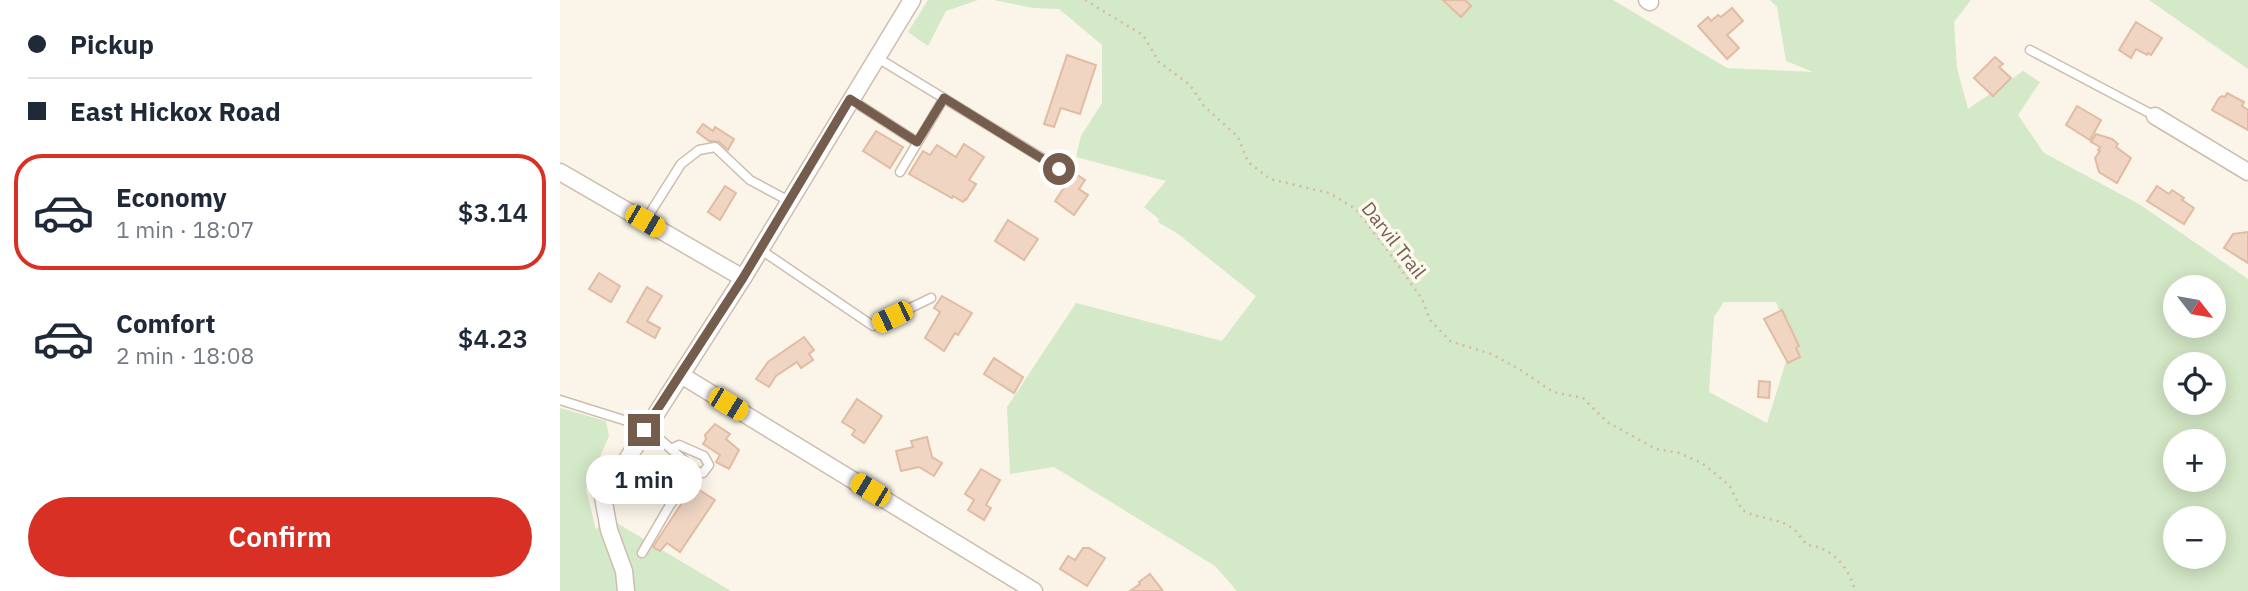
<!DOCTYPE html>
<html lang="en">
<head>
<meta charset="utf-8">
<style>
  :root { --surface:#fff; --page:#f6f6f7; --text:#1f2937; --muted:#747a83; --line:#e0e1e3; --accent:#d93025 }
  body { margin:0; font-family:"IBM Plex Sans",sans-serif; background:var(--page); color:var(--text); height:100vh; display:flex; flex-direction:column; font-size:26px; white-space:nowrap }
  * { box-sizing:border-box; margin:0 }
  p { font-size:23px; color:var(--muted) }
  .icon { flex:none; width:38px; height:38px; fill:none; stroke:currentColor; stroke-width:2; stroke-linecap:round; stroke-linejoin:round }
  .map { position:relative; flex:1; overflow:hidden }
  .sheet { display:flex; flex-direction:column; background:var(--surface); width:560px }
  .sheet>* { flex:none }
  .banner { display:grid; align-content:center; height:154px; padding:0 28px; background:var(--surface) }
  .needle { width:46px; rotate:121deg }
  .buttons { position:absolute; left:1603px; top:275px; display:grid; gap:14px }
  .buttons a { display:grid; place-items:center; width:63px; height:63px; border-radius:50%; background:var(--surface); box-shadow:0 4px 18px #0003; font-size:35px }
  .end { position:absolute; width:32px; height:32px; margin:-16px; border:9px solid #755d4d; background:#fff; box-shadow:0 0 0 4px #fff }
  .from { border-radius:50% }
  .bubble { position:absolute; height:49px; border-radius:24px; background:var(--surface); box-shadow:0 4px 18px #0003; font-size:23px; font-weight:600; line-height:49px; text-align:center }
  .car { position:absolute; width:21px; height:42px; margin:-21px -10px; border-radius:9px; box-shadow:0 0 5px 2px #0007; background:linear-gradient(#f5c518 24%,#345 0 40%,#f5c518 0 76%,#345 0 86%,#f5c518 0) }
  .banner b { display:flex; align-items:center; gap:24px; height:66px; font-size:26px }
  .banner b+b { border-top:2px solid var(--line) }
  .banner i { width:18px; height:18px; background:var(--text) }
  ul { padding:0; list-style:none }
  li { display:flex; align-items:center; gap:21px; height:116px; margin:0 14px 10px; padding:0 14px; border:4px solid transparent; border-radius:28px }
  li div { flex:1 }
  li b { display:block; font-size:26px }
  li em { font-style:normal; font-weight:600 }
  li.active { border-color:var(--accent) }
  li>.icon { width:63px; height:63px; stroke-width:1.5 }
  .cta { display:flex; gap:14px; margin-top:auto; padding:14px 28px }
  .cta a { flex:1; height:80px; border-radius:42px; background:var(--accent); color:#fff; font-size:28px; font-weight:600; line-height:80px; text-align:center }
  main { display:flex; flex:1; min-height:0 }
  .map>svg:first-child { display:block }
  .green { fill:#d4e9c7; fill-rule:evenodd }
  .building { fill:#efd5c2; stroke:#e1bca3; stroke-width:2 }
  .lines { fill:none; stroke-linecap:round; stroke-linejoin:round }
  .lane-casing { stroke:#cdbdaf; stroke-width:11 }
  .street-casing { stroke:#cdbdaf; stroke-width:19 }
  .path { stroke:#d5b9a5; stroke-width:2.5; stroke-dasharray:2 5; stroke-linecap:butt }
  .lane { stroke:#fff; stroke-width:8 }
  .street { stroke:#fff; stroke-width:16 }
  .route { stroke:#755d4d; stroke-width:9 }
  .labels { text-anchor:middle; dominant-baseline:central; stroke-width:7; stroke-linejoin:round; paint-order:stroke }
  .street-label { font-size:19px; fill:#755d4d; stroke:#fef9ef }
</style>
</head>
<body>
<main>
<section class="sheet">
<div class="banner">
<b><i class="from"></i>Pickup</b>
<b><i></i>East Hickox Road</b>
</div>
<ul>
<li class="active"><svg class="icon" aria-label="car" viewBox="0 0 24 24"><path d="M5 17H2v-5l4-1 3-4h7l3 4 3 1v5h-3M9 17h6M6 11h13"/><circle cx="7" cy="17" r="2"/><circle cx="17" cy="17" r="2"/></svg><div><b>Economy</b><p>1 min · 18:07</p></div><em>$3.14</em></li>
<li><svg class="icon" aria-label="car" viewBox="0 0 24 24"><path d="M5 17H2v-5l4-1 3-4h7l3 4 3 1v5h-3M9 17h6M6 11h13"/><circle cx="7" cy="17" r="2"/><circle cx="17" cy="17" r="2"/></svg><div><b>Comfort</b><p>2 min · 18:08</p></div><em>$4.23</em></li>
</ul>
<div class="cta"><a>Confirm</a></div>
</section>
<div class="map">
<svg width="1688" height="591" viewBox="0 0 1688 591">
  <rect width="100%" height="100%" fill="#fbf5e9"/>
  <g class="green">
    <polygon points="368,0 418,0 386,11 368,46 348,32"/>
    <path d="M 434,0 L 1053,0 L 1167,68 L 1253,72 L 1226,61 L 1217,7 L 1210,0 L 1411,0 L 1394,22 L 1397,68 L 1408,109 L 1463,71 L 1480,82 L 1458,115 L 1484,153 L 1579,204 L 1688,279 L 1688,591 L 677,591 L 655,566 L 494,467 L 450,474 L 447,407 L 516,303 L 662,341 L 696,296 L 618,234 L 598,222 L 599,219 L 584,207 L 606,181 L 516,157 L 521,136 L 542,103 L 542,45 L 499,9 L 473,8 ZM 1615,287 L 1654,287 L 1654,326 L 1615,326 ZM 1164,302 L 1216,302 L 1232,342 L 1207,423 L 1149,392 L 1154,317 ZM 1615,364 L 1654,364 L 1654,402 L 1615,402 ZM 1615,441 L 1654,441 L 1654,480 L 1615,480 ZM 1615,518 L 1654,518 L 1654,556 L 1615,556 Z"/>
    <polygon points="1589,0 1688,0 1688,69"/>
    <polygon points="0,408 46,421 49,436 26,489 36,530 45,516 171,591 0,591"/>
  </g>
  <g class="building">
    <polygon points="883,0 905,0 911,6 901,17"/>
    <polygon points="1172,8 1183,21 1167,35 1179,48 1167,59 1138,26 1148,17 1151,21 1158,15 1161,17"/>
    <polygon points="1576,22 1602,38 1591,55 1588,53 1587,55 1576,49 1571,58 1559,50"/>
    <polygon points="507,55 536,65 520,114 501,108 494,127 484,124"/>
    <polygon points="1435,57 1443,64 1439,67 1451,78 1433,96 1414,78"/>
    <polygon points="1667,93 1684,102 1682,106 1688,110 1688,130 1652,110 1659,98 1662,96 1665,97"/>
    <polygon points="1517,106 1541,120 1530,140 1506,125"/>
    <polygon points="143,124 153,131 155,127 174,139 168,150 159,142 149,141 137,132"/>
    <polygon points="316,131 343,147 330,168 303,151"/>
    <polygon points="1536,134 1552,139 1558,144 1556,147 1571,158 1557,183 1539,172 1535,158 1540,151 1538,150 1540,147 1531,142"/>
    <polygon points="404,144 424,157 409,180 416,184 406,200 405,199 403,202 393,196 392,198 349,174 363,151 370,155 377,145 396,157"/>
    <polygon points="516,174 525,180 519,189 528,195 514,215 495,201 508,182 510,184"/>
    <polygon points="165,186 176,193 160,220 148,212"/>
    <polygon points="1597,186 1609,194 1612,190 1624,198 1622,200 1634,208 1624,224 1587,201"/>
    <polygon points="448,220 478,239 464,260 435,241"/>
    <polygon points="1688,232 1688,263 1664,248 1673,234"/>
    <polygon points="39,273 60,286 51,302 29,289"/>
    <polygon points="87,287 102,296 87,321 100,328 95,338 67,322"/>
    <polygon points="382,296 412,313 398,335 395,333 384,351 365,338 380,312 374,308"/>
    <polygon points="1222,310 1239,346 1236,348 1240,357 1228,363 1204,319"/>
    <polygon points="244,337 254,350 249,354 253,360 241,368 237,362 216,376 209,387 196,379 208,362"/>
    <polygon points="434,358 463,377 454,393 424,374"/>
    <polygon points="1199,381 1210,382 1209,398 1198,397"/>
    <polygon points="297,399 322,416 304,443 292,435 295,430 282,422"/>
    <polygon points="155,424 170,434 166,439 179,450 169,469 156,462 160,455 143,444 146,439 145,435"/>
    <polygon points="367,437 372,457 382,463 374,476 359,467 341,471 336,451 353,447 351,441"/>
    <polygon points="421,469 440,480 426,505 431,508 424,520 408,510 414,500 405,494"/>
    <polygon points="133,486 155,500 120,552 107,543 100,551 93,547"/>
    <polygon points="523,548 529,548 545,558 527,586 500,569 508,556 515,560"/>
    <polygon points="590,574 603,591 570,591 580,584 579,582"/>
  </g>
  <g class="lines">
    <g class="lane-casing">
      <g id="lane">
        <polyline points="1470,50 1595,116"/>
        <polyline points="316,57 500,169"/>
        <polyline points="290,99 357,142"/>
        <polyline points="340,172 384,98"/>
        <polyline points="85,221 121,164 139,150 155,147 190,180 229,201"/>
        <polyline points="201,250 313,326 371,298"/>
        <polyline points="0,400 86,427 136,471 143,473 149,465 144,456 119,445 111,449"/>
        <polyline points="82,553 110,505 136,471"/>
      </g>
    </g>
    <g class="street-casing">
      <g id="street">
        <polyline points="1087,0 1090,2"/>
        <polyline points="1595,116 1688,172"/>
        <polyline points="0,172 183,278"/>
        <polyline points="121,375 474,591"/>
        <polyline points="66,591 64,571 49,530 43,497 183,278 352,0"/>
      </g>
    </g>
    <path class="path" d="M 525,0 L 583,35 L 599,62 L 630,85 L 644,106 L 678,137 L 688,162 L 710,179 L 769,193 L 796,209 L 828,251 L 862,299 L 870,320 L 890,341 L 931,354 L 959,369 L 993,392 L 1023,398 L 1047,422 L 1096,449 L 1119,453 L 1142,463 L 1169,485 L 1182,510 L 1193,515 L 1222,522 L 1234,529 L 1247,545 C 1272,547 1289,567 1295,591"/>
    <use href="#lane" class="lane"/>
    <use href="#street" class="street"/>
  </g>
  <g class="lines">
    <polyline class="route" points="84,430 183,278 290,99 357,142 384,98 499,169"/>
  </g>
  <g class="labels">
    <g class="street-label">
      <text transform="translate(834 240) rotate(52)">Darvil Trail</text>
    </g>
  </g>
</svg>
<div class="buttons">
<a><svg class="needle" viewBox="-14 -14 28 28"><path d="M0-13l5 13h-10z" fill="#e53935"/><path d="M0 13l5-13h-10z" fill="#747a83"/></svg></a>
<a><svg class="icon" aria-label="locate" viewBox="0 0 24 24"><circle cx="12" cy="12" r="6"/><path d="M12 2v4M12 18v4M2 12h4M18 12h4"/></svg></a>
<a>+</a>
<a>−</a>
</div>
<i class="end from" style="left:499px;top:169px"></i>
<i class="end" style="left:84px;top:430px"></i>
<div class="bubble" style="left:26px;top:455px;width:116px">1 min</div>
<i class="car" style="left:85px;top:221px;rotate:120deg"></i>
<i class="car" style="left:332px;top:317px;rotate:244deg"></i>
<i class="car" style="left:168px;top:404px;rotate:121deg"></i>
<i class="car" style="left:310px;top:490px;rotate:301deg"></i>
</div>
</main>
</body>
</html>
